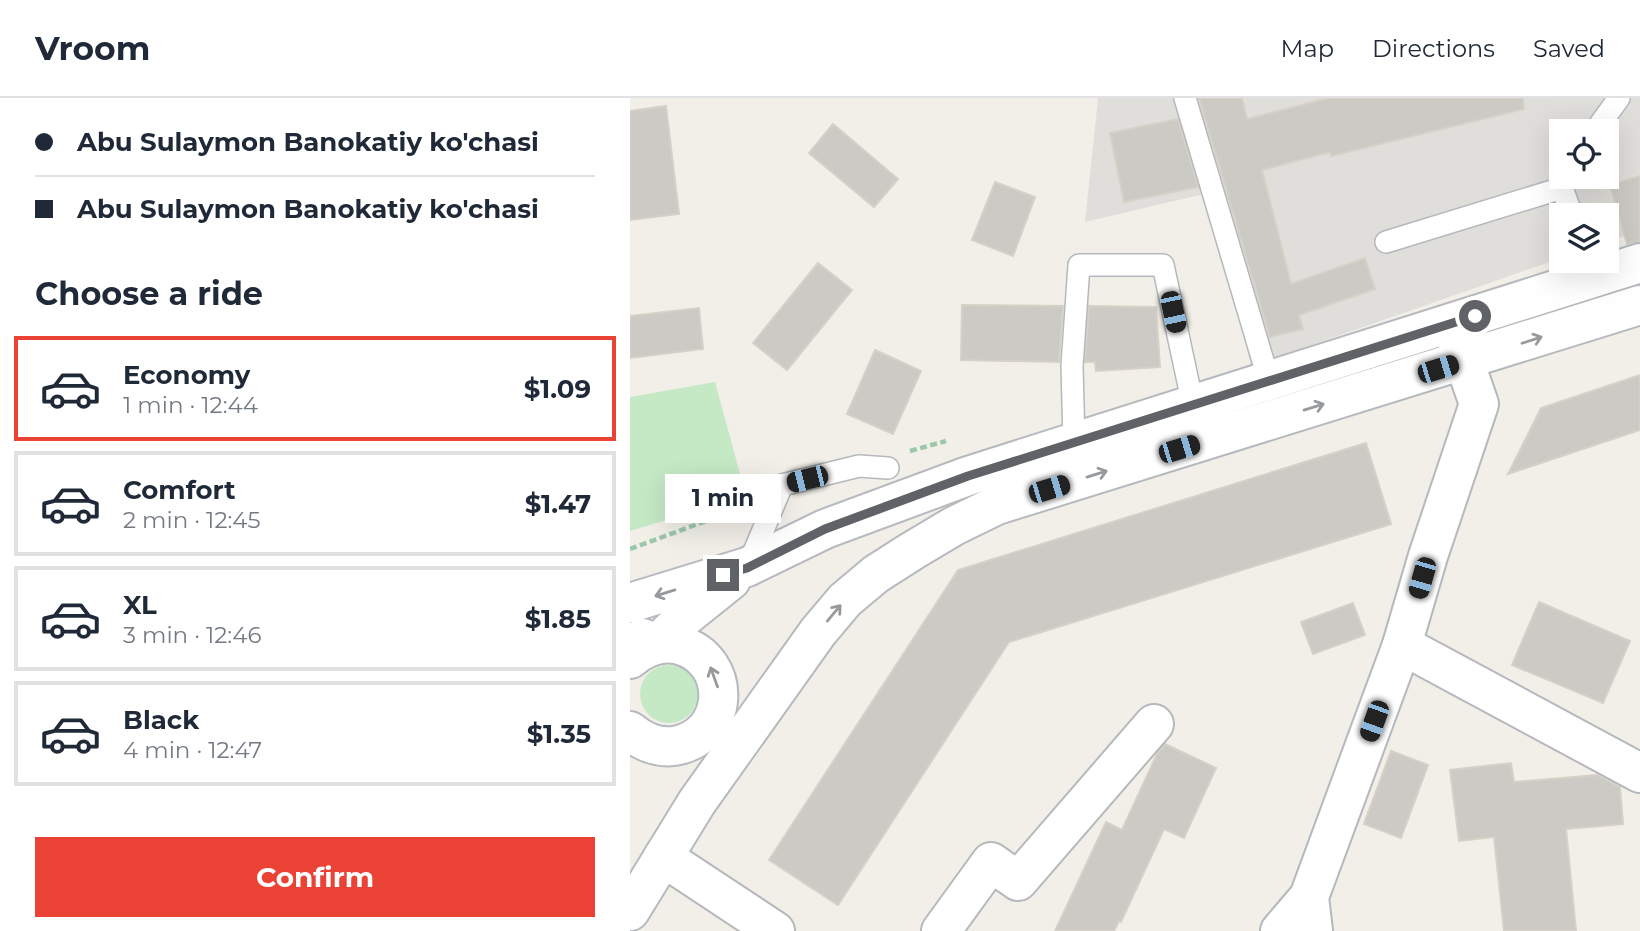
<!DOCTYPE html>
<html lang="en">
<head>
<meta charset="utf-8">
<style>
  :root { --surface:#fff; --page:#f6f6f7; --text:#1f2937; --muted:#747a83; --line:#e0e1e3; --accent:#ea4335 }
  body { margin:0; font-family:Montserrat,sans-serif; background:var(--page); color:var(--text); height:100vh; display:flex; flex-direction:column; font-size:26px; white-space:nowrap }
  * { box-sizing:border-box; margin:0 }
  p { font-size:23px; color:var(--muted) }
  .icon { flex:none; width:38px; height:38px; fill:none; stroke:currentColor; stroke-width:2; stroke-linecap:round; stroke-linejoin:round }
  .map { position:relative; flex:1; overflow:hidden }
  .panel { display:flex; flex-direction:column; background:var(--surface); width:630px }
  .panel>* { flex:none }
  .hud { display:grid; align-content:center; height:154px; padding:0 35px; background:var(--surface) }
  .fabs { position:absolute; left:919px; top:21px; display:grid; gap:14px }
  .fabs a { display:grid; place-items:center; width:70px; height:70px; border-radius:0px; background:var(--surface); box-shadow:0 7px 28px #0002; font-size:35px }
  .end { position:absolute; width:32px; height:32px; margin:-16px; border:9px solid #5f6368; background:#fff; box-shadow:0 0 0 4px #fff }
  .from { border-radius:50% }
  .bubble { position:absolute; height:49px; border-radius:0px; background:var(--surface); box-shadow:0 7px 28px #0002; font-size:23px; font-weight:700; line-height:49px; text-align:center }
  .car { position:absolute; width:21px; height:42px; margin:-21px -10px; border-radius:9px; box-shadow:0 0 5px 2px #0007; background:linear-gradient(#222 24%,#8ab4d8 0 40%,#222 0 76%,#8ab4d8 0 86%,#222 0) }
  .hud b { display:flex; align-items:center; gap:24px; height:66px; font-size:26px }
  .hud b+b { border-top:2px solid var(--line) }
  .hud i { width:18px; height:18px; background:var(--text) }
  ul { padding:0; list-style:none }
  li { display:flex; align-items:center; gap:21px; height:105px; margin:0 14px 10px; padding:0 21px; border:4px solid var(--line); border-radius:0px }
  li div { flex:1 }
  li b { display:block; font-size:26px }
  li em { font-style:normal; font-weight:700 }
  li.current { border-color:var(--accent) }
  li>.icon { width:63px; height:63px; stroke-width:1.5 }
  h2 { padding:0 35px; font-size:32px; line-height:84px }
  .cta { display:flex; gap:14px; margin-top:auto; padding:14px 35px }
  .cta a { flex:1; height:80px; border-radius:0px; background:var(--accent); color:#fff; font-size:28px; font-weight:700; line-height:80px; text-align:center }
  header { display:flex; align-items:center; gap:42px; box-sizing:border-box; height:98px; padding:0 35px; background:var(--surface); border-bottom:2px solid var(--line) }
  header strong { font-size:33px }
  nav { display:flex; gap:38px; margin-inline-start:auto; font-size:24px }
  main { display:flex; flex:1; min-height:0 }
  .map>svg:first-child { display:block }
  .industrial { fill:#e0deda; fill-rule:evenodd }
  .green { fill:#c5e8c5 }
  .building { fill:#cccac5; stroke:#d6d1c6; stroke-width:2 }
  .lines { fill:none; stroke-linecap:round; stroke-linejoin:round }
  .service-casing { stroke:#b5b8bc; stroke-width:24 }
  .minor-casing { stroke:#b5b8bc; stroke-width:42 }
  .secondary-casing { stroke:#b6babf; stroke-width:42 }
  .path { stroke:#9cc7a9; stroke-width:4.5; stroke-dasharray:7 3.5; stroke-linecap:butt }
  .service { stroke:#fff; stroke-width:21 }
  .minor { stroke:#fff; stroke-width:38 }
  .secondary { stroke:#fff; stroke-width:38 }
  .oneway { stroke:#979a9d }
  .route { stroke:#5f6368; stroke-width:9 }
</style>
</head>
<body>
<header>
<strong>Vroom</strong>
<nav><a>Map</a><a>Directions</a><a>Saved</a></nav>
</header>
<main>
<section class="panel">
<div class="hud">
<b><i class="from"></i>Abu Sulaymon Banokatiy ko'chasi</b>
<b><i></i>Abu Sulaymon Banokatiy ko'chasi</b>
</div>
<h2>Choose a ride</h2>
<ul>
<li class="current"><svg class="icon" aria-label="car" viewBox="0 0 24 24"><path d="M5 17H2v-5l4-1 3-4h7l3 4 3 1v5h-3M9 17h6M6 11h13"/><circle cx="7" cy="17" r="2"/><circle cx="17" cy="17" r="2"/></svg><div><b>Economy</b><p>1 min · 12:44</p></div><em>$1.09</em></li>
<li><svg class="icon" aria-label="car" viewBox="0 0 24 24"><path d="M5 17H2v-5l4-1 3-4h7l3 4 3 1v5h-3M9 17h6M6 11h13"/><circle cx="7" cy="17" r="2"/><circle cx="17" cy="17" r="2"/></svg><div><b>Comfort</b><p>2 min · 12:45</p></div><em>$1.47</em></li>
<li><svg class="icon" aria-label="car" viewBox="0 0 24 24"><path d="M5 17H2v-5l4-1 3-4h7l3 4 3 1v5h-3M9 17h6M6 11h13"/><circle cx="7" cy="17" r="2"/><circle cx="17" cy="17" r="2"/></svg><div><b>XL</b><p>3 min · 12:46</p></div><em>$1.85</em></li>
<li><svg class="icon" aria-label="car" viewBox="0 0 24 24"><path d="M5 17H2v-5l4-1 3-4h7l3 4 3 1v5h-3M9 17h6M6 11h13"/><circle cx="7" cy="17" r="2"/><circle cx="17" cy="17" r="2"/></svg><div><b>Black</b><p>4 min · 12:47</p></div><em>$1.35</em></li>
</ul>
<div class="cta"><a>Confirm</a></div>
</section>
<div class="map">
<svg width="1010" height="833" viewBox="0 0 1010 833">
  <rect width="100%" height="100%" fill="#f1efe8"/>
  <path class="industrial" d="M 468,0 L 1010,0 L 1010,133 L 977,144 L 976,117 L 931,117 L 931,160 L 621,268 L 578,95 L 455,124 ZM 931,33 L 976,33 L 976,79 L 931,79 Z"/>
  <g class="green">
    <polygon points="85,284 116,398 0,433 0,299"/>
    <circle cx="39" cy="596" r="29"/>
  </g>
  <g class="building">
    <polygon points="569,0 612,0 617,21 699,0 893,0 894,11 701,58 700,54 632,72 661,186 735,160 745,191 669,217 673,231 640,239"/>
    <polygon points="36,8 49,116 0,122 0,13"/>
    <polygon points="548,21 568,89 494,104 480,35"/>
    <polygon points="203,26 268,81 244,109 179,55"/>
    <polygon points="1010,78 1010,144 997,146 980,87"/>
    <polygon points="365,84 405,99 383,158 342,142"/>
    <polygon points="188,165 222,192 157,272 123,245"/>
    <polygon points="332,207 433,208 429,264 331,262"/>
    <polygon points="459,208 526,209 530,269 466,273 465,264 455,264"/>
    <polygon points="69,210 73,251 0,260 0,218"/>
    <polygon points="245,252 291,273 263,336 217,316"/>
    <polygon points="1010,277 1010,332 878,376 911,310"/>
    <polygon points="736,345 761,426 379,544 208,807 139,762 328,472"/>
    <polygon points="909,504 1000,543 973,605 882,567"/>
    <polygon points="723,505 735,537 683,556 671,524"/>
    <polygon points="535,646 586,670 554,740 534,731 491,824 489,823 484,833 425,833 476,724 492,732 527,656"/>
    <polygon points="761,653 798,667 771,740 734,726"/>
    <polygon points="881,665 884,684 967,677 990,689 993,726 936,731 946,833 874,833 864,739 829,743 820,672"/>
  </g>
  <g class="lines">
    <g class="service-casing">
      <g id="service">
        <polyline points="555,0 639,283"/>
        <polyline points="965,33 989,0"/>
        <polyline points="938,79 932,90 942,117"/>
        <polyline points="756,144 932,90"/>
        <polyline points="444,344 442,268 449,167 533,167 563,307"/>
        <polyline points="118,468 152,387 229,368 258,370"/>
      </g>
    </g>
    <g class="minor-casing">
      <g id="minor">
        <polyline points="772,547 1010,675"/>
        <polyline points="33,759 145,833"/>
        <polyline points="311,833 361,764 388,783 524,626"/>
        <polyline points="650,833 679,799"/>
        <polyline points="683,833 679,799 772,547 798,458 849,306 823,231"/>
      </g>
    </g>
    <g class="secondary-casing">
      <g id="secondary">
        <polyline points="0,505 117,469 195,431 338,378 1010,165"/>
        <polyline points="12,540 27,546 55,519 101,482"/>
        <path d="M 0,561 C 14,549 31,542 50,547 C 104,563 100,639 44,648 C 27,650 13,644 0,633"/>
        <polyline points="0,813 67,704 188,534 215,502 246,476 282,453 324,428 367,407 1010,207"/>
      </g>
    </g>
    <g class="path">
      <polyline points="280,353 316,343"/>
      <polyline points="0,451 111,410"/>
    </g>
    <use href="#service" class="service"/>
    <use href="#minor" class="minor"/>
    <use href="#secondary" class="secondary"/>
  </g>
  <defs><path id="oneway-shaft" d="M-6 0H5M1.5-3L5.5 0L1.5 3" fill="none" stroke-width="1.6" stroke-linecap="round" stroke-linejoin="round" transform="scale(1.75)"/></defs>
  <g class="oneway">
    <use href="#oneway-shaft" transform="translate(902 242) rotate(-18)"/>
    <use href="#oneway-shaft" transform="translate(684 309) rotate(-17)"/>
    <use href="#oneway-shaft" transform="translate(467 376) rotate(-17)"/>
    <use href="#oneway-shaft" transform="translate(35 495) rotate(163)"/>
    <use href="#oneway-shaft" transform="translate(204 515) rotate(-50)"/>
    <use href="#oneway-shaft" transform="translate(84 579) rotate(-110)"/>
  </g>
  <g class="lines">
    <polyline class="route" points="93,477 117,470 195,431 338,378 845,218"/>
  </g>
</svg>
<div class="fabs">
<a><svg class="icon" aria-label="locate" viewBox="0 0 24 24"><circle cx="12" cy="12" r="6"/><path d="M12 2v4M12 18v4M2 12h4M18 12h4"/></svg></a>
<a><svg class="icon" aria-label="layers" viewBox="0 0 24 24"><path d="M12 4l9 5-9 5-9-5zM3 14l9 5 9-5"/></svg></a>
</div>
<i class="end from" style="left:845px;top:218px"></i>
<i class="end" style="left:93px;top:477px"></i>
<div class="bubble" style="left:35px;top:376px;width:116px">1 min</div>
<i class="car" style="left:543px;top:214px;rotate:168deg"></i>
<i class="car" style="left:808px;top:271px;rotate:73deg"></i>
<i class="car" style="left:549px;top:351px;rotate:73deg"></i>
<i class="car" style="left:177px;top:381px;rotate:256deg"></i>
<i class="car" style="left:419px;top:391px;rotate:73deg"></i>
<i class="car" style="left:792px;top:480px;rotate:196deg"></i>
<i class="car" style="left:744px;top:623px;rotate:200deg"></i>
</div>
</main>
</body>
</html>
